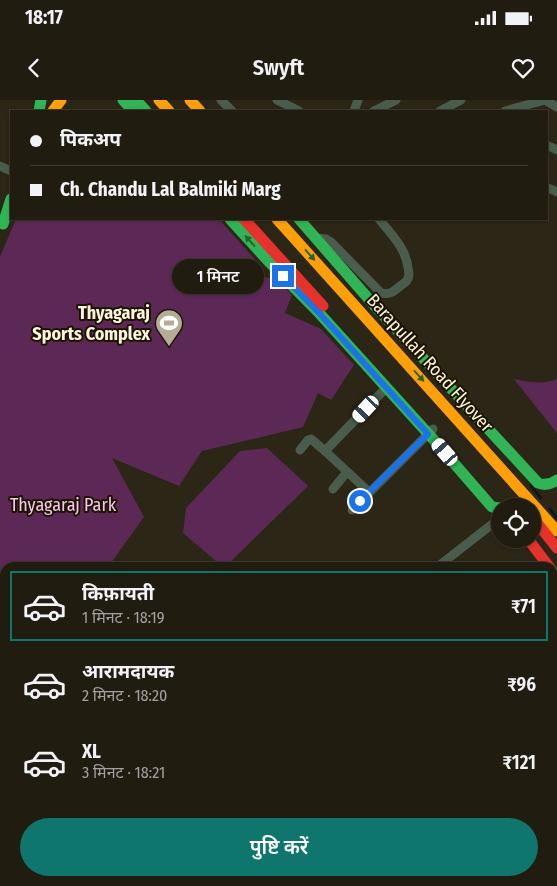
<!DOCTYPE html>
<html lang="hi">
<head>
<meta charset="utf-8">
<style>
  :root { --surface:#211c10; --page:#2d291e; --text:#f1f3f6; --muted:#a2a19f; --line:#3e3a30; --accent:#0f766e }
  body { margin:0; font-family:"Fira Sans Condensed","Noto Sans Devanagari",sans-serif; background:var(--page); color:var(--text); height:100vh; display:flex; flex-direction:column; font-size:19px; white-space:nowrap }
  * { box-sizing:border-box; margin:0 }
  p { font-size:16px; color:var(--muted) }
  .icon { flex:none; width:28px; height:28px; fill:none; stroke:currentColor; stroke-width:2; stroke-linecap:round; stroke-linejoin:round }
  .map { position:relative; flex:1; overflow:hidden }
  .sheet { position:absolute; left:0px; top:462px; width:558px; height:324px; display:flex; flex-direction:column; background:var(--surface); border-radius:15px 15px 0 0; box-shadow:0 1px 4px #0004,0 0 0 1px var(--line) }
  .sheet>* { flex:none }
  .banner { position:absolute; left:10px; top:10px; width:538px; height:110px; border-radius:0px; box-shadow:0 1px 4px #0004,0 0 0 1px var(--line); display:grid; align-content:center; height:110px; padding:0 20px; background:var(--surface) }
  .fabs { position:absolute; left:491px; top:398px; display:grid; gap:10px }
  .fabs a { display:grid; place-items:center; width:50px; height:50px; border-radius:50%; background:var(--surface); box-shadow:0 1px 4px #0004,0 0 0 1px var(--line); font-size:25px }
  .end { position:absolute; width:22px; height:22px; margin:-11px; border:6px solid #1a73e8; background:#fff; box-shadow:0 0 0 2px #fff }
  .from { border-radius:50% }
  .bubble { position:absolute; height:35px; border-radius:18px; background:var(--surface); box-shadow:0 1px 4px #0004,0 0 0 1px var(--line); font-size:16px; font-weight:600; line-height:35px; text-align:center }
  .car { position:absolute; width:15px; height:30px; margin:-15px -8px; border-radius:6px; box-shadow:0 0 4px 1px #0007; background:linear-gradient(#fff 24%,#345 0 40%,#fff 0 76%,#345 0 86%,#fff 0) }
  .banner b { display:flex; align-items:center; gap:18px; height:48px; font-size:19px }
  .banner b+b { border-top:1px solid var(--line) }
  .banner i { width:12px; height:12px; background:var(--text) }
  ul { padding:9px 0 0; list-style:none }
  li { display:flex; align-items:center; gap:15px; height:70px; margin:0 10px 8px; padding:0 10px; border:2px solid transparent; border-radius:0px }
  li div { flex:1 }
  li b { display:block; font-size:19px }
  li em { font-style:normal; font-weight:600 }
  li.selected { border-color:var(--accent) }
  li>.icon { width:45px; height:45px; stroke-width:1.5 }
  .primary-button { display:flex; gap:10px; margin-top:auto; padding:10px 20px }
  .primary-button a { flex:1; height:58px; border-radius:30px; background:var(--accent); color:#fff; font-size:20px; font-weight:600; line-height:58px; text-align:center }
  .status { display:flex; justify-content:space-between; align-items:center; height:35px; padding:0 25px; background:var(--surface); direction:ltr }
  .status svg { height:14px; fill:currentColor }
  header { display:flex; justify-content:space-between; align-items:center; height:65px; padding:0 20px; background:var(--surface); font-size:22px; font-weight:600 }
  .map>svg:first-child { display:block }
  .green { fill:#5c2956 }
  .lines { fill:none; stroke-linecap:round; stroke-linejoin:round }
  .stream { stroke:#061b1d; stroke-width:2.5 }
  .street { stroke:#4a5c4c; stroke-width:9 }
  .fast { stroke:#30b455; stroke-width:11 }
  .slow { stroke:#ff9f0a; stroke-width:11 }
  .jam { stroke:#e5322d; stroke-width:11 }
  .oneway { fill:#26642a }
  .route { stroke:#1a73e8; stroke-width:6 }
  .labels { text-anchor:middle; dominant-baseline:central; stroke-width:4; stroke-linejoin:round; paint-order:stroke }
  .poi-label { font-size:18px; font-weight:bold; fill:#fdf4dc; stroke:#1c1400; text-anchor:end }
  .street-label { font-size:18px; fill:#fdf4dc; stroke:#1c1400 }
  .park-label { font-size:18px; fill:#f6c6f1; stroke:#1c1400 }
</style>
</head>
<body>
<div class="status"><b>18:17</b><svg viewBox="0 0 49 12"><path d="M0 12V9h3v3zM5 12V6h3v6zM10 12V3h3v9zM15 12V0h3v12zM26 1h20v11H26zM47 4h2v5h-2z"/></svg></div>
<header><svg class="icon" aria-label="back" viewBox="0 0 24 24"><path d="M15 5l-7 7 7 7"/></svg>Swyft<svg class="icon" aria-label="heart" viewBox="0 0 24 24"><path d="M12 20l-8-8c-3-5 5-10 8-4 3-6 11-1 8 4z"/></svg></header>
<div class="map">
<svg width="557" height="786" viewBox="0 0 557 786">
  <rect width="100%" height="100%" fill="#2c2616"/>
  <g class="green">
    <polygon points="16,119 219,119 259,164 256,174 279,181 292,195 285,213 321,229 354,265 331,300 318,293 303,327 202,351 179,386 112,358 144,417 108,467 5,468 5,589 0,588 0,157"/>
    <path d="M 514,279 C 527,282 544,285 557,279 L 557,333 Z"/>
    <polygon points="267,348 308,386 225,467 223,467 183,433 186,408 240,351"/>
  </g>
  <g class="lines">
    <g class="stream">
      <polyline points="531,386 541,398"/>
      <polyline points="550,409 557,418"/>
    </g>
    <g class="street">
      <polyline points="221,0 232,11"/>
      <polyline points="277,0 299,11"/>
      <polyline points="545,0 557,7"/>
      <polyline points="354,11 358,0"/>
      <polyline points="374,11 396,0"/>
      <polyline points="440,11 461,0"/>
      <polyline points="505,11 545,0"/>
      <polyline points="546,45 557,50"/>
      <polyline points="0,66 11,71"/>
      <polyline points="546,87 557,92"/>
      <path d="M 317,138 L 326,139 L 331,142 L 381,193 C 389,195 393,192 399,187 C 401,185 406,183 407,180 C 410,176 409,172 408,168 C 406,148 391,134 379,119"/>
      <polyline points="300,350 308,340 311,339 325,351"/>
      <polyline points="333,389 347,372"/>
      <polyline points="369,392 325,351 386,288"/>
      <polyline points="352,410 433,329"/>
      <polyline points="436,468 500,418"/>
      <polyline points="2,747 5,754"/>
      <polyline points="17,781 19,786"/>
      <polyline points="63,781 65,786"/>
      <polyline points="94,781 97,786"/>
      <polyline points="306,781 329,786"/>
      <polyline points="112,786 114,781"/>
      <polyline points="339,786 345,781"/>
    </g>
    <g class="fast">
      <polyline points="123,0 133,11"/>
      <polyline points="136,0 146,11"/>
      <polyline points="39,11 41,0"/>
      <polyline points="230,119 270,163 320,214 433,339 492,407 500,408"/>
      <path d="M 299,119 L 374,205 L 538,383 C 545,386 551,384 557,380"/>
      <polyline points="3,124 11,99"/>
    </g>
    <g class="slow">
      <polyline points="159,0 169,11"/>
      <polyline points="190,0 200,11"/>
      <polyline points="53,11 61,0"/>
      <polyline points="277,119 557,431"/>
      <polyline points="552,471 557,478"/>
      <polyline points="0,603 5,605"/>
      <polyline points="282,786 283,781"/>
    </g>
    <g class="jam">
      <polyline points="244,119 323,206"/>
      <polyline points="537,423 557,448"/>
      <polyline points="528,439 550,468"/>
      <polyline points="0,614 5,615"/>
    </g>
  </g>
  <defs><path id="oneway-solid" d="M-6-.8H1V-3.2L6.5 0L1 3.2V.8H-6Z" transform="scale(1.25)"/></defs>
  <g class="oneway">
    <use href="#oneway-solid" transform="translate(250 141) rotate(-132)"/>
    <use href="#oneway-solid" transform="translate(310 155) rotate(48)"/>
    <use href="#oneway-solid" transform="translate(419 276) rotate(48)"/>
  </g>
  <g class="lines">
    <polyline class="route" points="283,176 320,214 428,334 360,401"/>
  </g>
  <defs>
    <g id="stadium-pin" transform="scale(1.4375)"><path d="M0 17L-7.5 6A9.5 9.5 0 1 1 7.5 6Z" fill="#b4ac97" stroke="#1c1400"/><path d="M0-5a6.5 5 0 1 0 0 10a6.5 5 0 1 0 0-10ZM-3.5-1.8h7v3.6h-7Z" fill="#fff"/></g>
  </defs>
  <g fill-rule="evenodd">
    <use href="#stadium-pin" x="169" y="223"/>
  </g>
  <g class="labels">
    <g class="poi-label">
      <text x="150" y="213">Thyagaraj<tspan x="150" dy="21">Sports Complex</tspan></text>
    </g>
    <g class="street-label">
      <text transform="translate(430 263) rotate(48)">Barapullah Road Flyover</text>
    </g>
    <g class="park-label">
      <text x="63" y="405">Thyagaraj Park</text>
    </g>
  </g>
</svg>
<div class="fabs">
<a><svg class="icon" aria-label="locate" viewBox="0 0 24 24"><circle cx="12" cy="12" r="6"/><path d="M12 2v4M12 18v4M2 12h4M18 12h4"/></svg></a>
</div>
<i class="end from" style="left:360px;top:401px"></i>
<i class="end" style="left:283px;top:176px"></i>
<div class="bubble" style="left:172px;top:159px;width:92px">1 मिनट</div>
<i class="car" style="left:366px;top:309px;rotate:223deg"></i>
<i class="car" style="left:445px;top:352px;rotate:319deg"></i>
<div class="banner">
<b><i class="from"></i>पिकअप</b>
<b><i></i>Ch. Chandu Lal Balmiki Marg</b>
</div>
<section class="sheet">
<ul>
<li class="selected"><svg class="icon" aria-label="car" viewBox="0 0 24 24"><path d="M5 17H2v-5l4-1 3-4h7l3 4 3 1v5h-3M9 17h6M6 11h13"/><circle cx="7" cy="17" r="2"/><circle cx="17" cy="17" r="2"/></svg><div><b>किफ़ायती</b><p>1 मिनट · 18:19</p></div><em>₹71</em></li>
<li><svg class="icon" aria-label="car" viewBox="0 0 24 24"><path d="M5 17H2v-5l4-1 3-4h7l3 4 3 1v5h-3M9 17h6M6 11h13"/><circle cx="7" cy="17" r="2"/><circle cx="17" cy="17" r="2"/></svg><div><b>आरामदायक</b><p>2 मिनट · 18:20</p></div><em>₹96</em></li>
<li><svg class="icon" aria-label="car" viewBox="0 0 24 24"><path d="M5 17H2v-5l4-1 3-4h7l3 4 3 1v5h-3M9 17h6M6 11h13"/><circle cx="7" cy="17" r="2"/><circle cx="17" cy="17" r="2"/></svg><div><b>XL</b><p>3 मिनट · 18:21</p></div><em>₹121</em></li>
</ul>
<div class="primary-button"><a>पुष्टि करें</a></div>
</section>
</div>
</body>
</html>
